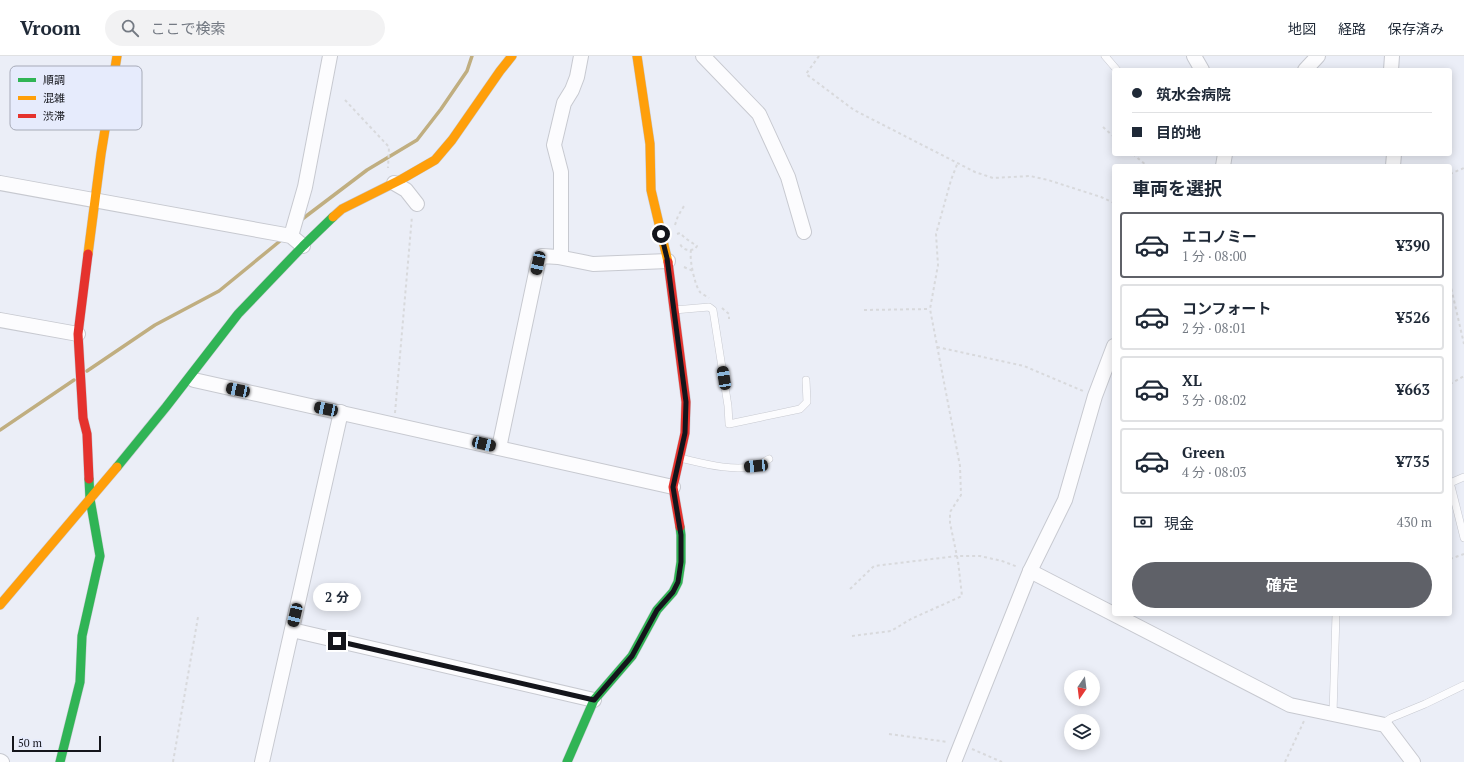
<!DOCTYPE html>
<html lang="ja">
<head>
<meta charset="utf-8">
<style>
  :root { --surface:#fff; --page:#f2f2f3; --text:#1f2937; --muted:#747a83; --line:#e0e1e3; --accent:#5f6168 }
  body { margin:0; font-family:"PT Serif","Noto Sans JP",serif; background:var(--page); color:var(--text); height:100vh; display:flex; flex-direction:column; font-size:15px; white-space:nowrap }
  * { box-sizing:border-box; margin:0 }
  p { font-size:13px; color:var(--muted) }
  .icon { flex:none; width:22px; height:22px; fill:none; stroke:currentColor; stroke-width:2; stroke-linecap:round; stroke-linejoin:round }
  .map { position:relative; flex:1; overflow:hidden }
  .panel { position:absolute; left:1112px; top:108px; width:340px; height:452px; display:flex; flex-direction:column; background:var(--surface); border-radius:4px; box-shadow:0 2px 10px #0003 }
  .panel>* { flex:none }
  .guide { position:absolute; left:1112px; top:12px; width:340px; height:88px; border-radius:4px; box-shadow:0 2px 10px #0003; display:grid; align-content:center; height:88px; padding:0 20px; background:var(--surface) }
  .needle { width:26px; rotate:194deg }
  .controls { position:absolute; left:1064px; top:614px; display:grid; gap:8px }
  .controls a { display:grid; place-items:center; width:36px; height:36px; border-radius:50%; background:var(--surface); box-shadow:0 2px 10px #0003; font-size:20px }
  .scale { position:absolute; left:12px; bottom:10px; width:89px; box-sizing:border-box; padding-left:4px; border:2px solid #14151b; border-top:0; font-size:11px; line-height:14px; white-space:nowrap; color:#14151b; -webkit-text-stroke:3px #e6ebfc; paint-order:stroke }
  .end { position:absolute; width:18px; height:18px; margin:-9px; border:5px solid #14151b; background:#fff; box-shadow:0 0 0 2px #fff }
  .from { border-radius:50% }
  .bubble { position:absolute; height:28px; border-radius:14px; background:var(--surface); box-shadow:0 2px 10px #0003; font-size:13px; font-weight:700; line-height:28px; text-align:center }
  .car { position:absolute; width:12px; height:24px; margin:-12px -6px; border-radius:5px; box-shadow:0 0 3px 1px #0007; background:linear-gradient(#222 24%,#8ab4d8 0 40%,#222 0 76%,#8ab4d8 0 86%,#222 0) }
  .guide b { display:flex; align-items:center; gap:14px; height:38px; font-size:15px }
  .guide b+b { border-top:1px solid var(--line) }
  .guide i { width:10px; height:10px; background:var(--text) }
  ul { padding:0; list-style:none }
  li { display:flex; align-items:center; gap:12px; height:66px; margin:0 8px 6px; padding:0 12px; border:2px solid var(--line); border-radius:4px }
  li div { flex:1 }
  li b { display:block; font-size:15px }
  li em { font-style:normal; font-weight:700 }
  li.current { border-color:var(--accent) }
  li>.icon { width:36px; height:36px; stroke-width:1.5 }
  h2 { padding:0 20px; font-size:18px; line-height:48px }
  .pay { display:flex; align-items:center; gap:10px; height:44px; padding:0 20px; font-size:15px }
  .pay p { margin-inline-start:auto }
  .button { display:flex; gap:8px; margin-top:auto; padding:8px 20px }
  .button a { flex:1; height:46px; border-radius:24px; background:var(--accent); color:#fff; font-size:16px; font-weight:700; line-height:46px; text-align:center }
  header { display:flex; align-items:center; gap:24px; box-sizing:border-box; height:56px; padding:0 20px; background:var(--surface); border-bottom:1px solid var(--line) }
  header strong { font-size:19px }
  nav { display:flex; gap:22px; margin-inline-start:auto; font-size:14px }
  .search { width:280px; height:36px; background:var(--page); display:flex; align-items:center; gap:10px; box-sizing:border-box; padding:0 14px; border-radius:22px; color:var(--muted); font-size:15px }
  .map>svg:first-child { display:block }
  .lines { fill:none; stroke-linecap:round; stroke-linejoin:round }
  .stream { stroke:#c0ae80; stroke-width:3.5 }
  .lane-casing { stroke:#c7c9d0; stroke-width:8 }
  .street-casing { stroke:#c7c9d0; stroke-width:16 }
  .fast-casing { stroke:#c7c9d0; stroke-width:10 }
  .slow-casing { stroke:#c7c9d0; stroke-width:10 }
  .jam-casing { stroke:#c7c9d0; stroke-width:10 }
  .path { stroke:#d8d9dc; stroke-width:2; stroke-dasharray:3 3; stroke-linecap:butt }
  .lane { stroke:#fcfcfe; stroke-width:7 }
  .street { stroke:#fcfcfe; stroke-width:14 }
  .fast { stroke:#30b455; stroke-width:9 }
  .slow { stroke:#ff9f0a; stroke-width:9 }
  .jam { stroke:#e5322d; stroke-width:9 }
  .route { stroke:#14151b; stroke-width:5 }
  .key { fill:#e6ebfc; stroke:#a7abb8; stroke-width:1 }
  .key-label { font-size:11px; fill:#14151b }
</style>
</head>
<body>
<header>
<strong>Vroom</strong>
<div class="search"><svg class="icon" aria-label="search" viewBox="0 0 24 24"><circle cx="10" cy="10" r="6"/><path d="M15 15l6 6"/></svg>ここで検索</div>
<nav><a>地図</a><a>経路</a><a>保存済み</a></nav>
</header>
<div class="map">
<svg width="1464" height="706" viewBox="0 0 1464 706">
  <rect width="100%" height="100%" fill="#ebeef7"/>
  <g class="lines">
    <g class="stream">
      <polyline points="301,164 367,114 417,84 441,53 467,15 472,0"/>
      <polyline points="87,315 155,269 219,235 280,185 279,184 281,182"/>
      <polyline points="0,374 74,324"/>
    </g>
    <g class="lane-casing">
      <g id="lane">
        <polyline points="1105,0 1117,14"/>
        <polyline points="674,254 709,251 713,254 728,350 729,368 800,353 807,346 806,324"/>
        <path d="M 680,402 C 702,407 733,416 755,410 C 760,409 765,405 769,403"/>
        <polyline points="1450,426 1464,482"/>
        <polyline points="1450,427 1464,421"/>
        <polyline points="1333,658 1336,558"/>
        <polyline points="1382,668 1391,662 1425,648 1464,629"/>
      </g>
    </g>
    <g class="street-casing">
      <g id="street">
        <polyline points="703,0 759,58 788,121 804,176"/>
        <polyline points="1194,0 1202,14"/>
        <polyline points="1305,14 1318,0"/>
        <polyline points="1391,14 1392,0"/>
        <polyline points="1223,110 1225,98"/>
        <polyline points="1393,110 1394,98"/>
        <polyline points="0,127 291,180 303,190"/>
        <polyline points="394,127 406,134 417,148"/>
        <polyline points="291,180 305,131 330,0"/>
        <polyline points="561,201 561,116 554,89 564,47 572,34 577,21 581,0"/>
        <polyline points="0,264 78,278"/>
        <polyline points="194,324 673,431"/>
        <polyline points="499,392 538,207 542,200 558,201 593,208 668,205"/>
        <polyline points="1030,515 1290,649 1385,669 1413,706"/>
        <polyline points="292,574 594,644"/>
        <polyline points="0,705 2,706"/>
        <polyline points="262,706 341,356"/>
        <polyline points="954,706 1030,515 1065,444 1095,340 1114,290"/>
      </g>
    </g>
    <g class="fast-casing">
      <g id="fast">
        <polyline points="117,411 166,351 238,258 303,190 333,161"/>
        <polyline points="60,706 80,626 82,580 100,500 90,443 89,423"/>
        <polyline points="567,706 594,644 632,600 657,554 673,536 678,526 681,506 681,479 680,471"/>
      </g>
    </g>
    <g class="slow-casing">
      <g id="slow">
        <polyline points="637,0 650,88 651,134 668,206"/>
        <polyline points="333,161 342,153 402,123 435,104 452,84 500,15 512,0"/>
        <polyline points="88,198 101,98 117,0"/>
        <polyline points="0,549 117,411"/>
      </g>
    </g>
    <g class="jam-casing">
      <g id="jam">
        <polyline points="88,198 78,278 83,362 87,378 89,423"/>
        <polyline points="668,206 686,346 685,377 673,431 680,471"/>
      </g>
    </g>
    <g class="path">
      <polyline points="819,0 806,18 854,54 975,116 993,122 1030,120 1048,124 1101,141 1114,147"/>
      <polyline points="345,44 389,91 388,112"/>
      <polyline points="1103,71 1114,81"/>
      <polyline points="1133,98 1147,110"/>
      <polyline points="1450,118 1464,112"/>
      <polyline points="675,169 678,160 684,150"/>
      <path d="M 677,178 L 680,177 L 685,182 L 697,190 L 695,193 C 689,195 683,194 680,188"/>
      <path d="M 691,194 C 689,203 695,230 700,236 C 702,238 706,240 709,242"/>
      <polyline points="684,211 693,215"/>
      <polyline points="1450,227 1464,288"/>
      <polyline points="722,252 729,258 729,263"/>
      <polyline points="864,254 930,253"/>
      <polyline points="937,291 1024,310 1083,335"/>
      <polyline points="1450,328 1464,320"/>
      <polyline points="395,357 412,160"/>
      <polyline points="1450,503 1464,498"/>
      <polyline points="850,533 874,510 957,500 980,500 1002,505 1018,511"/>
      <polyline points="852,580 891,575 911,563 962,540 958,505 950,467 950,456 961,439 960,410 930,253 938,209 936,178 951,124 958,106"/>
      <polyline points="889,678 948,686"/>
      <polyline points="972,693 1002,706"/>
      <polyline points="173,706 198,561"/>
      <polyline points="1285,706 1304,665"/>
    </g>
    <use href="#lane" class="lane"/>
    <use href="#street" class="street"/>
    <use href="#fast" class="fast"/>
    <use href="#slow" class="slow"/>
    <use href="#jam" class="jam"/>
  </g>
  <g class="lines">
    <polyline class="route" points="337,585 594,644 632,600 657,554 673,536 678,526 681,506 681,479 673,431 685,377 686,346 667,202 661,178"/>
  </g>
  <rect x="10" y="10" width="132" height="64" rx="6" class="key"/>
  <rect x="18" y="22" width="18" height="4" fill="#30b455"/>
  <rect x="18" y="40" width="18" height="4" fill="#ff9f0a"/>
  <rect x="18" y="58" width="18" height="4" fill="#e5322d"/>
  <g class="key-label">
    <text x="43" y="28">順調</text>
    <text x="43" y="46">混雑</text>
    <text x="43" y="64">渋滞</text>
  </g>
</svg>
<div class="controls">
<a><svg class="needle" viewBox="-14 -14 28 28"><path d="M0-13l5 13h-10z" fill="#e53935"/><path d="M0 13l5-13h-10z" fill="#747a83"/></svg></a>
<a><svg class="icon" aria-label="layers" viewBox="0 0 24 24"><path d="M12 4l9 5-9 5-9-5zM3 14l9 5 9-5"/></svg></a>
</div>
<div class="scale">50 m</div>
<i class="end from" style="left:661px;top:178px"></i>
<i class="end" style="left:337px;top:585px"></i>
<div class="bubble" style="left:313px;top:527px;width:48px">2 分</div>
<i class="car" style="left:538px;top:207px;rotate:192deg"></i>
<i class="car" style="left:724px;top:322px;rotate:351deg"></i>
<i class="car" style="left:238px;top:334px;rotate:282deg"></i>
<i class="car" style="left:326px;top:353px;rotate:282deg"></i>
<i class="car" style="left:484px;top:388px;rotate:103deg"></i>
<i class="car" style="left:756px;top:410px;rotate:265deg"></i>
<i class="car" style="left:295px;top:559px;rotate:193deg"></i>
<div class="guide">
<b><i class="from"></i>筑水会病院</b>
<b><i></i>目的地</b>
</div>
<section class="panel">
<h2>車両を選択</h2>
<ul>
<li class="current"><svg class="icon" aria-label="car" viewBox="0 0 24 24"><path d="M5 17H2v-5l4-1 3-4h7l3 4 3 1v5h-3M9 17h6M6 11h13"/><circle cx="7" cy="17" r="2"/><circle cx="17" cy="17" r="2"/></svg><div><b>エコノミー</b><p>1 分 · 08:00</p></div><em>¥390</em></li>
<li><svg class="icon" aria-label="car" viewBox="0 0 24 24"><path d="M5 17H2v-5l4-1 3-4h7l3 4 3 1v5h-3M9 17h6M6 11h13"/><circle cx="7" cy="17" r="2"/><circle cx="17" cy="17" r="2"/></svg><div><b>コンフォート</b><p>2 分 · 08:01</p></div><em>¥526</em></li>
<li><svg class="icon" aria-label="car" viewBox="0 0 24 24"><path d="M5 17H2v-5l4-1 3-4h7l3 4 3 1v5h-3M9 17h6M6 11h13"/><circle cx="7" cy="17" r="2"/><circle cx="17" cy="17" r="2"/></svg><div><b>XL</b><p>3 分 · 08:02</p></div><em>¥663</em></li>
<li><svg class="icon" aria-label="car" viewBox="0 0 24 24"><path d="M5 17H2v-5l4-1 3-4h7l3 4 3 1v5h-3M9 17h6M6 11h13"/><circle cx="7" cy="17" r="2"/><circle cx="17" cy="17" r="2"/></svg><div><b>Green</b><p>4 分 · 08:03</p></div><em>¥735</em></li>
</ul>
<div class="pay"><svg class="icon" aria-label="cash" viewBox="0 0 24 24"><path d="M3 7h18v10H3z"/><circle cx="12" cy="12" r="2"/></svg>現金<p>430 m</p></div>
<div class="button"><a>確定</a></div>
</section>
</div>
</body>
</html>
